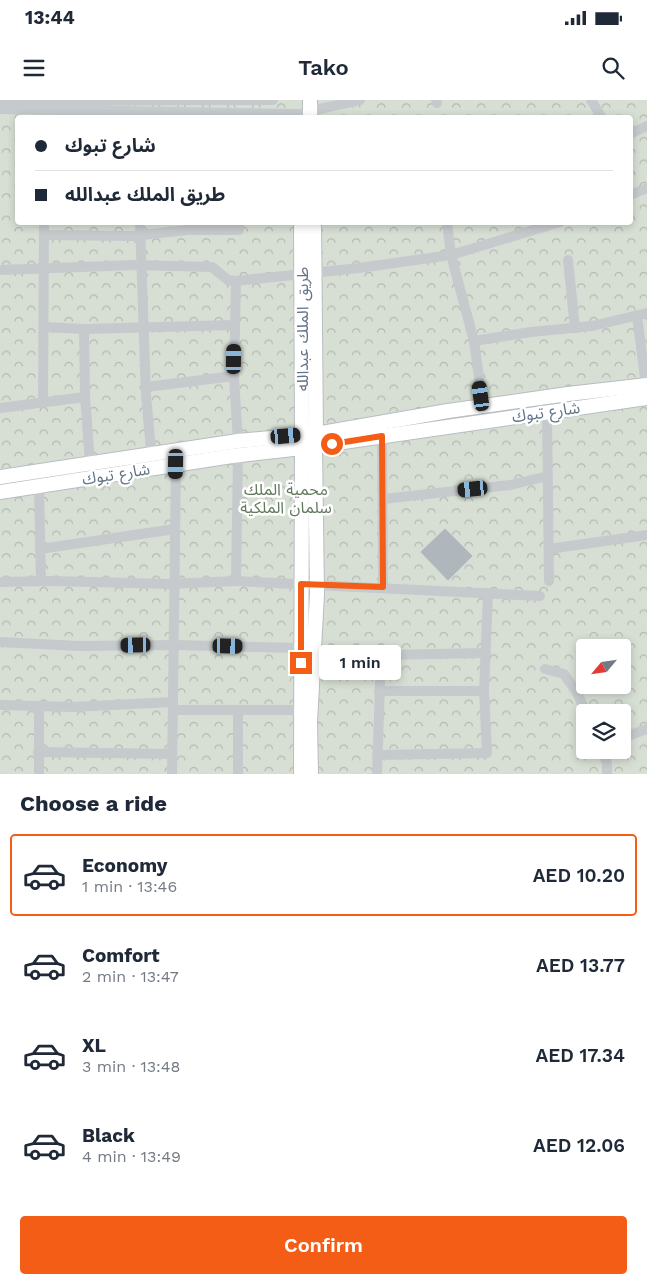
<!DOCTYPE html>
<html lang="en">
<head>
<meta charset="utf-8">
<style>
  :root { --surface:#fff; --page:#f2f2f3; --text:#1f2937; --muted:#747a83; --line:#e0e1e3; --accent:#f45d16 }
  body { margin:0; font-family:"Work Sans","Noto Sans Arabic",sans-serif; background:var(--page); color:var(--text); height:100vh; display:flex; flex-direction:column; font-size:19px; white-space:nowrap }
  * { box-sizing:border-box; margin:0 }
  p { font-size:16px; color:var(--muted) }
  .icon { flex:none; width:28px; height:28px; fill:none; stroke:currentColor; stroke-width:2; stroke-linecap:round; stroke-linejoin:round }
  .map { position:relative; height:674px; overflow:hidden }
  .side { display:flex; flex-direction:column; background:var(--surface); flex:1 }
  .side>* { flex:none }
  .hud { position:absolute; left:15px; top:15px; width:618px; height:110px; border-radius:5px; box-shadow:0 2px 8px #0003; display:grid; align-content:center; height:110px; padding:0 20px; background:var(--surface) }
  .needle { width:32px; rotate:241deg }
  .controls { position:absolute; left:576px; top:539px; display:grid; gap:10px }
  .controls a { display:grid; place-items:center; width:55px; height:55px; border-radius:5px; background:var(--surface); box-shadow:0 2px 8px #0003; font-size:25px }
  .end { position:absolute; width:22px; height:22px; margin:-11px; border:6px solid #f45d16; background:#fff; box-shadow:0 0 0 2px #fff }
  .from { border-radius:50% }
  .bubble { position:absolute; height:35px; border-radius:5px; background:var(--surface); box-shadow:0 2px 8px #0003; font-size:16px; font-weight:600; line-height:35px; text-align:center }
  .car { position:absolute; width:15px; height:30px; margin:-15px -8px; border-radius:6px; box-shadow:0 0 4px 1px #0007; background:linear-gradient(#222 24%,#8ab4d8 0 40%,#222 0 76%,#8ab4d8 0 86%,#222 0) }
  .hud b { display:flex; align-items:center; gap:18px; height:48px; font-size:19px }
  .hud b+b { border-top:1px solid var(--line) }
  .hud i { width:12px; height:12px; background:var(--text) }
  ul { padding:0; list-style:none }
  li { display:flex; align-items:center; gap:15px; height:82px; margin:0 10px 8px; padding:0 10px; border:2px solid transparent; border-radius:5px }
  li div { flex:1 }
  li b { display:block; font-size:19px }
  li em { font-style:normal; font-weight:600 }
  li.active { border-color:var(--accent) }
  li>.icon { width:45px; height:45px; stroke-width:1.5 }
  h2 { padding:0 20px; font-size:22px; line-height:60px }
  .cta { display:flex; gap:10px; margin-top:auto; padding:10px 20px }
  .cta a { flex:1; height:58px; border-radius:5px; background:var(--accent); color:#fff; font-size:20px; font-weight:600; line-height:58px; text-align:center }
  .status { display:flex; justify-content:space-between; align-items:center; height:35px; padding:0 25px; background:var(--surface); direction:ltr }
  .status svg { height:14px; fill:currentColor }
  header { display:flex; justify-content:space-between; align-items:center; height:65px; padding:0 20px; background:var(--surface); font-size:22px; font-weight:600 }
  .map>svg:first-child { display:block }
  .park { fill:url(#park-crowns); fill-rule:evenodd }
  .building { fill:#afb7bd; stroke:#d8d8d6 }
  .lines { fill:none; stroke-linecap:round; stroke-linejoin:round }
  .secondary-casing { stroke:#b8bdc2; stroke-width:16 }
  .minor { stroke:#c6cacd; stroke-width:10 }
  .secondary { stroke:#fff; stroke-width:14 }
  .route { stroke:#f45d16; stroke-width:6 }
  .labels { text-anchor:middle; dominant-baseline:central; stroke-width:5; stroke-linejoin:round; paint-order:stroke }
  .street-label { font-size:16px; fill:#637487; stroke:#fff }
  .park-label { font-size:16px; fill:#62795e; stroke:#fff }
</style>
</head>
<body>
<div class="status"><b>13:44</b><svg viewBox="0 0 49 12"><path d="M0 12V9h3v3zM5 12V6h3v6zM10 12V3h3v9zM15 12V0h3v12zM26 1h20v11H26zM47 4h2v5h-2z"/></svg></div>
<header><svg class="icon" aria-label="menu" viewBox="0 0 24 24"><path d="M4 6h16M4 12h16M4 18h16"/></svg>Tako<svg class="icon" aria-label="search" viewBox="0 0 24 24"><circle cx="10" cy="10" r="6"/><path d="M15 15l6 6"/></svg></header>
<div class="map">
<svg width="647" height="674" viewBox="0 0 647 674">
  <defs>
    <pattern id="park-crowns" width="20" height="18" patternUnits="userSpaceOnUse" patternTransform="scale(1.25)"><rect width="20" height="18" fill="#d7dfd4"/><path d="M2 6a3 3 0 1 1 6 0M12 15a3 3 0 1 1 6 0" fill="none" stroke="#b2b9b2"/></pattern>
  </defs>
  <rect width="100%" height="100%" fill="#f7f7f3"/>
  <path class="park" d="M 0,0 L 647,0 L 647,674 L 0,674 ZM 18,18 L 630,18 L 630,122 L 18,122 ZM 585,548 L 622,548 L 622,585 L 585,585 ZM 585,612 L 622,612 L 622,650 L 585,650 Z"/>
  <polygon class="building" points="445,428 473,456 448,481 420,452"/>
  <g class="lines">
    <g class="secondary-casing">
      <g id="secondary">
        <polyline points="310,0 310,18"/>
        <polyline points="301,122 302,335"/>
        <polyline points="314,122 316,334"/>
        <polyline points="0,377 238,341 316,334 448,311 568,294 647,285"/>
        <polyline points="0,392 232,356 302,348 647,298"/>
        <polyline points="301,674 302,348"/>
        <polyline points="311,674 310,622 317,494 315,346"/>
      </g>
    </g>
    <g class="minor">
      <polyline points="436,0 437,3"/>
      <polyline points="591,0 602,18"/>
      <polyline points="0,1 273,0"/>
      <polyline points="0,9 301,14"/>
      <polyline points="310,11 360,0"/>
      <polyline points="630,34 647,26"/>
      <polyline points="630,95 647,88"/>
      <polyline points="140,122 146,295 152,361"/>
      <polyline points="447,122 451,155 474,241 483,306"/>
      <polyline points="44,135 133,136 188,130 239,130 239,122"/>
      <polyline points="568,160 575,228"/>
      <polyline points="0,170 135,165 212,167 228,180 236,181 359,168 451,155 560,122"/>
      <polyline points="236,181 234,278 238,341"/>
      <polyline points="637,216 646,285"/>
      <polyline points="44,227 84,229 235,225"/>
      <polyline points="84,229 85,295 90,364"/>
      <polyline points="474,241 531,232 592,226 647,213"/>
      <polyline points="146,287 234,276"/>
      <polyline points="43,303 44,122"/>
      <polyline points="0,308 85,297"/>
      <polyline points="547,312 549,481"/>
      <polyline points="382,336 383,487"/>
      <polyline points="39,386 41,481"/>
      <polyline points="383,399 510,385 548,376"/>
      <polyline points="40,449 175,429"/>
      <polyline points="549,449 647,435"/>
      <polyline points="236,481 238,355"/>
      <polyline points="0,482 51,481 169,484 236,481 540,496"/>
      <polyline points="0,542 79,546 174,545 301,548"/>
      <polyline points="314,551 381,555 486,553"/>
      <polyline points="545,569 564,574 576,591 586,612"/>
      <polyline points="379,591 484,591"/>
      <polyline points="0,605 73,607 173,602"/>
      <polyline points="173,610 301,610"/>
      <polyline points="622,638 647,629"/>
      <polyline points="602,650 607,664 607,674"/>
      <polyline points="38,652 172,654"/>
      <polyline points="377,655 487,653 484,591 488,493"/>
      <polyline points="39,674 39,606"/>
      <polyline points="172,674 176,364"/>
      <polyline points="238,674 238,610"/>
      <polyline points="377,674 381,555"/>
    </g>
    <use href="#secondary" class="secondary"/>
  </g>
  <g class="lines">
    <polyline class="route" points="301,563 301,484 383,487 382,336 332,344"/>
  </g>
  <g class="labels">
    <g class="street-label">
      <text transform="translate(302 229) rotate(-90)">طريق الملك عبدالله</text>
      <text transform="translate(546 312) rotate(-8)">شارع تبوك</text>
      <text transform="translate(116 374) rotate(-9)">شارع تبوك</text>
    </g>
    <g class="park-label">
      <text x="286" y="389">محمية الملك<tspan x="286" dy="18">سلمان الملكية</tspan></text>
    </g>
  </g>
</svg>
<div class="controls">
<a><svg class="needle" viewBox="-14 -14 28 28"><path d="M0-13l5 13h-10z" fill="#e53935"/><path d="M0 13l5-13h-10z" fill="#747a83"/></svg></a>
<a><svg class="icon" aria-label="layers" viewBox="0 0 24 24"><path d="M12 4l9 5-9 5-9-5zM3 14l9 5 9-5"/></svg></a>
</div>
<i class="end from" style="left:332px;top:344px"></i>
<i class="end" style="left:301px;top:563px"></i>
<div class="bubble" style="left:319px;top:545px;width:82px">1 min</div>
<i class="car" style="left:234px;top:259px;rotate:1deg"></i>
<i class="car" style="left:481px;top:296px;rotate:352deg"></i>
<i class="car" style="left:286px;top:336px;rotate:85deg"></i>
<i class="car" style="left:176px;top:364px;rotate:181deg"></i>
<i class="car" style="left:473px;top:389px;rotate:264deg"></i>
<i class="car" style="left:136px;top:545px;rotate:269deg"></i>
<i class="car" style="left:228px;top:546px;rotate:91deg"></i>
<div class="hud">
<b><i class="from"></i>شارع تبوك</b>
<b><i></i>طريق الملك عبدالله</b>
</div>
</div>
<section class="side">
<h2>Choose a ride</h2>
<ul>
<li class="active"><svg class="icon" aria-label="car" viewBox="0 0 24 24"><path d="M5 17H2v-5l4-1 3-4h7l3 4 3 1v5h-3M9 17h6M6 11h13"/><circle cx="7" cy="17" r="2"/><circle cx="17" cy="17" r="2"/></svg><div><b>Economy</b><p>1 min · 13:46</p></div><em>AED 10.20</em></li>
<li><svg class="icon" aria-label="car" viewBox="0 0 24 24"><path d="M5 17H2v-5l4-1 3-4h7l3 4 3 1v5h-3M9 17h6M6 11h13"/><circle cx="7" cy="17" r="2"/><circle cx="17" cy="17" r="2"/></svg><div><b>Comfort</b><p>2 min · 13:47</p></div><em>AED 13.77</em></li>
<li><svg class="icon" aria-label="car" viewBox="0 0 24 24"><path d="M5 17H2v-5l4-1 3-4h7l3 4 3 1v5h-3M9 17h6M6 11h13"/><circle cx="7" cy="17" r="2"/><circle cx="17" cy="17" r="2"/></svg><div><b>XL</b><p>3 min · 13:48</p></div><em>AED 17.34</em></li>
<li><svg class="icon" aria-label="car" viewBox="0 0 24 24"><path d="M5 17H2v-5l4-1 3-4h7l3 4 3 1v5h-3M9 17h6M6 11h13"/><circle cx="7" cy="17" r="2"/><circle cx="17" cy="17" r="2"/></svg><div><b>Black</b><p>4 min · 13:49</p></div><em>AED 12.06</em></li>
</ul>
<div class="cta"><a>Confirm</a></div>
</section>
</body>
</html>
